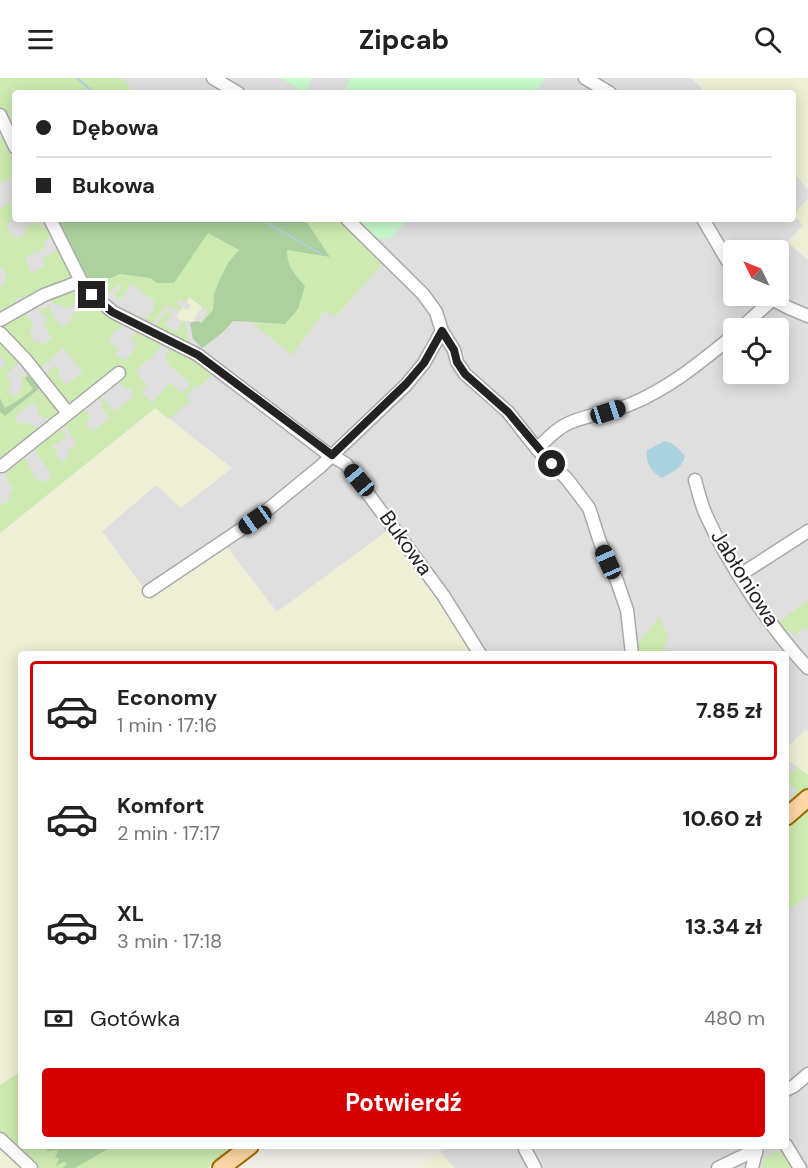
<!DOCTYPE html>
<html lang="pl">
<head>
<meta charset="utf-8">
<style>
  :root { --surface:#fff; --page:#f6f6f6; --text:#222; --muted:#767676; --line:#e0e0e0; --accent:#d40000 }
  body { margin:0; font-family:"DM Sans",sans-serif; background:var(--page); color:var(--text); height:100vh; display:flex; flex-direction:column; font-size:22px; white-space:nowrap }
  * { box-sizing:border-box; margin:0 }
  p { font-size:20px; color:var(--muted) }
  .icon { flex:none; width:33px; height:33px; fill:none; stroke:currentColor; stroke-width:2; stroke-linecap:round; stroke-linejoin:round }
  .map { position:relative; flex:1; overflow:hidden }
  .details { position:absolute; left:18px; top:573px; width:771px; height:498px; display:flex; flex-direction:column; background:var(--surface); border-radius:6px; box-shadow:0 3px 15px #0003 }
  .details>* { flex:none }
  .banner { position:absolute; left:12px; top:12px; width:784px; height:132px; border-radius:6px; box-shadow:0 3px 15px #0003; display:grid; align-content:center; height:132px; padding:0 24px; background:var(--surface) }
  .needle { width:39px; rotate:313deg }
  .fabs { position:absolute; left:723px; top:162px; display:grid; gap:12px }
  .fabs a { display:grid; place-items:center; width:66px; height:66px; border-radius:6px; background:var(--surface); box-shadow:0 3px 15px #0003; font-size:30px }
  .end { position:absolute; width:27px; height:27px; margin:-14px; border:8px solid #222; background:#fff; box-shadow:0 0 0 3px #fff }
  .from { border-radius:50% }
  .car { position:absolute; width:18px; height:36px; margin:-18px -9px; border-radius:8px; box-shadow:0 0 4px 2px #0007; background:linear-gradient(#222 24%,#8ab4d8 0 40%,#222 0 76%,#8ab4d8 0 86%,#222 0) }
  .banner b { display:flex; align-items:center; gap:21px; height:57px; font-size:22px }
  .banner b+b { border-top:2px solid var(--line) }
  .banner i { width:15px; height:15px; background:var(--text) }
  ul { padding:10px 0 0; list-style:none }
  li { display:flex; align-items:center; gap:18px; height:99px; margin:0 12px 9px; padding:0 12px; border:3px solid transparent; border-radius:6px }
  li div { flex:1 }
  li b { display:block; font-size:22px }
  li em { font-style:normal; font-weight:700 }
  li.on { border-color:var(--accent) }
  li>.icon { width:54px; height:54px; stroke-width:1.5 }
  .pay { display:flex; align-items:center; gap:15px; height:66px; padding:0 24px; font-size:22px }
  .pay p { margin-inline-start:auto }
  .action { display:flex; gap:12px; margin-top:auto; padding:12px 24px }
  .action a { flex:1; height:69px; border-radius:6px; background:var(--accent); color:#fff; font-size:24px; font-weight:700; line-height:69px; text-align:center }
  header { display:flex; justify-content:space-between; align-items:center; height:78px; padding:0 24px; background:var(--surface); font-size:27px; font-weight:700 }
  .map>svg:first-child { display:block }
  .residential { fill:#e0dfdf; fill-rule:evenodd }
  .farmland { fill:#eef0d5 }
  .grass { fill:#cdebb0 }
  .forest { fill:#add19e }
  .park { fill:#c8facc }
  .water { fill:#aad3df }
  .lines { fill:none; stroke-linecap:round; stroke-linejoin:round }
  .stream { stroke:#aad3df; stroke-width:2 }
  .minor-casing { stroke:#a9a9a9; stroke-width:15 }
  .major-casing { stroke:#a06b00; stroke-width:20 }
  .minor { stroke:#fff; stroke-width:12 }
  .major { stroke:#fcd6a4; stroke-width:16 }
  .route { stroke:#222; stroke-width:8 }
  .labels { text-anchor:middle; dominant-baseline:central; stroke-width:4.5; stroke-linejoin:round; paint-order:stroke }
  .street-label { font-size:21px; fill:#222; stroke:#fff }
</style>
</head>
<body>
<header><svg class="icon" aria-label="menu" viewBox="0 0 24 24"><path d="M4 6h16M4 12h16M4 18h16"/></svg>Zipcab<svg class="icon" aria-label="search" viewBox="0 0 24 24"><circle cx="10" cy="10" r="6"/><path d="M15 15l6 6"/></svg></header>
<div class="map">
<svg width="808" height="1090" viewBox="0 0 808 1090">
  <rect width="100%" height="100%" fill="#f2efe9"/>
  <g class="residential">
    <polygon points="35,0 692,0 706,15 21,15"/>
    <path d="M 15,21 L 15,141 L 794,141 L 794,136 L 803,147 L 788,164 L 808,182 L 808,1090 L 796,1090 L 764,1080 L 761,1090 L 454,1090 L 440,1074 L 451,1068 L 786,1068 L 786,576 L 484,576 L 451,519 L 277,534 L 148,516 L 101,454 L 156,407 L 156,330 L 0,455 L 0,36 ZM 734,172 L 778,172 L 778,218 L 734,218 ZM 734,250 L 778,250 L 778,296 L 734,296 Z"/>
    <polygon points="794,95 808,111 808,121 794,135"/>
  </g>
  <g class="farmland">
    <polygon points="692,0 808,0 808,111 794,95 794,15 706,15"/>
    <polygon points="808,121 808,182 788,164 803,148 794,135"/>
    <polygon points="189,219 202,229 194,241 197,243 183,243 176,240 182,229 188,232 191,227 186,225"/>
    <polygon points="156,330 232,390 181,430 156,407 102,453 148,516 225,466 277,534 388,452 448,534 472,576 21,576 21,993 0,1007 0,455"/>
    <polygon points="806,651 808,653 808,697 786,680 786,670"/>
    <polygon points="0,1065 27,1090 0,1090"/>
    <polygon points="440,1074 454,1090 416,1090"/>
  </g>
  <g class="grass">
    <polygon points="0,0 122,0 129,7 131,15 15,15 15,59 0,36"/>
    <path d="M 0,59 C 17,67 15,81 15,98 L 0,105 Z"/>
    <polygon points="15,113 16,141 6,146 10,156 13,155 15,160 19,160 27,154 25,149 39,143 42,150 50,146 53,159 43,163 46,170 25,179 31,195 45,188 43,180 61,170 73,196 71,201 25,223 19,219 16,221 17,227 0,237 0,208 5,206 4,202 7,200 3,190 0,191 0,130 12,124 10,118"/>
    <path d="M 305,141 L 342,141 L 384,184 L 335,239 L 324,233 L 292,277 L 252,245 L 285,246 L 305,208 C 294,196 287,188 287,171 L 330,179 C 322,165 311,155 305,141 Z"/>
    <polygon points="208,155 240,172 228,185 220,201 214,216 213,232 200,245 208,233 189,219 186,225 179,221 177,226 182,229 180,233 167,227 151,247 137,242 134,237 146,241 153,233 153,227 155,223 140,214 141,212 130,206 121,222 114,217 121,211 119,206 103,219 87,207 94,207 120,196 150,200"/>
    <polygon points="72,211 85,217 68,230 53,225 50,219"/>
    <path d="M 90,223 L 93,223 L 122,244 L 122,250 L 114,253 L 108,264 L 118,270 L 115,277 L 126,282 L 137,268 L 131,260 L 138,254 L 164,265 L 148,283 L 146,283 L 135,294 L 147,307 L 142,314 L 152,325 L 170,305 L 182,315 L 191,306 L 166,284 L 166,277 L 171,269 L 212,291 L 210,294 L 214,296 L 199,309 L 196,307 L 186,318 L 191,323 L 169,341 L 155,330 L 0,455 L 0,426 L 2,427 L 11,420 L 9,417 L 14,412 L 8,403 L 5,394 L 8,392 L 6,389 L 23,378 C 29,383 28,389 34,395 L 32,396 L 39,404 L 42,402 L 44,404 L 48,403 L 52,397 L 32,369 L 57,348 L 66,358 L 57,366 L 53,366 L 52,369 L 58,372 L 56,378 L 62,384 L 70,377 L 67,374 L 77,365 L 64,347 L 67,344 L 66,342 L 82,328 L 91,339 L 85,344 L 89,351 L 93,353 L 110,340 L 101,329 L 104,327 L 98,320 L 101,318 L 114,333 L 135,318 L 129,309 L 126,311 L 119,304 L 126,297 L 118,288 L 71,327 L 67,326 L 44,298 L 55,287 L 60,292 L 57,295 L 66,307 L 83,294 L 63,270 L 41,290 L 39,287 L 36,288 L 3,250 L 3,245 L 23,232 L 34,249 L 29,252 L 35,264 L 39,263 L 41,267 L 52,261 L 44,245 L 48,243 L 45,237 L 37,233 L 49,227 L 54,240 L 63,249 L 72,242 L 70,239 Z"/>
    <polygon points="167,233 172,234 165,247 177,254 183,243 185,243 189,266 154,249"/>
    <path d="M 0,259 L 22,282 L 6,296 L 12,305 L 7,312 L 13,319 L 19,315 L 24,306 L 20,301 L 31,293 L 42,307 L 37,308 L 28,299 L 26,300 L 33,310 C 24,320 15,323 5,330 L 0,320 L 0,292 L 6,285 L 0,278 Z"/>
    <polygon points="43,308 57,330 58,337 53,343 37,336 40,333 33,324 14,339 21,348 26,344 39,351 9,379 6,377 0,379 0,334 8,336"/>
    <polygon points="808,522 808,553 806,549 794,557 791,553 783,553 778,546 779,544"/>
    <polygon points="660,539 669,563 663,566 667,574 672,572 673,576 637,576 635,569"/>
    <polygon points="786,690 792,695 797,690 808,697 808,709 796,722 792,718 797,713 787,704 790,701 786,697"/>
    <polygon points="808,730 808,817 786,834 786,747"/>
    <polygon points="21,993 21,1068 236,1068 208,1090 36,1090 0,1056 0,1007"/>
    <polygon points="782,1071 796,1090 761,1090 764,1080"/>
  </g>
  <g class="forest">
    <path d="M 53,141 L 305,141 L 330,179 L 287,172 C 287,188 294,196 305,208 L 298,231 L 285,246 L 233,243 L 222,255 L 202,270 L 193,261 L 190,245 L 197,243 L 201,245 L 213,232 L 214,216 L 220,201 L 228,185 L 239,172 L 208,155 L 174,205 L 157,205 L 150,200 L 120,196 L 94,207 L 87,207 Z"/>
    <path d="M 28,298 L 40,310 L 5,338 L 0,334 L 0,320 L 5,330 C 15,324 24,319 33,311 L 25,300 Z"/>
    <polygon points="43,1068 113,1068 75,1090 63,1090 67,1085 63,1084 56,1088 59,1080 55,1080 58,1072 48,1073"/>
  </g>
  <g class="park">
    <polygon points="281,0 312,0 305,15"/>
    <polygon points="350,0 546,0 535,15 344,15"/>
    <polygon points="354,141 408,141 391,160 373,161"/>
  </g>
  <path class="water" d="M 665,363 C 674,365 679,371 685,378 C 682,391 672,394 662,400 C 650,393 646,385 647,372 Z"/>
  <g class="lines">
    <g class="stream">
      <polyline points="77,0 94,15"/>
      <polyline points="260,141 321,176"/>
    </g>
    <g class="minor-casing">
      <g id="minor">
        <polyline points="213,0 238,15"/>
        <polyline points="585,0 610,15"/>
        <polyline points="0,37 15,69"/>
        <polyline points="50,141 81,203 88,213 113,234 198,277 324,373 346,386 443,517 480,576"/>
        <polyline points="347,141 423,216 436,234 442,253 454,272 457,284 465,296 508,334 537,371 567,401 589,430 600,464 617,503 627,532 632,576"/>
        <polyline points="703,141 727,182 734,189"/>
        <polyline points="766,218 789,230 808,238"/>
        <polyline points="0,242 44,217 81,203"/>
        <polyline points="741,250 772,222"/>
        <polyline points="0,255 25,281 68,335"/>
        <path d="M 537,371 C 548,360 559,348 574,343 C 592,336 613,334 631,326 C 670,310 702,283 734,257"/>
        <polyline points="2,388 119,295"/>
        <path d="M 695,402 C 698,413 701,426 706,437 C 728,486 771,551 808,590"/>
        <polyline points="740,497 808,453"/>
        <polyline points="149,513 255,442 321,388 406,307 424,285 442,253"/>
        <polyline points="786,1012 794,1008 808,996"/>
        <polyline points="0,1061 31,1090"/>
        <polyline points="786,1067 800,1090"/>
        <polyline points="525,1071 535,1090"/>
        <polyline points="718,1090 745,1077 756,1075"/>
        <polyline points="752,1090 757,1069"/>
      </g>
    </g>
    <g class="major-casing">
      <g id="major">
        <polyline points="786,739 808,720"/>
        <polyline points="221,1090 250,1068"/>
      </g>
    </g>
    <use href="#minor" class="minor"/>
    <use href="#major" class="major"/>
  </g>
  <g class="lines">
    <polyline class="route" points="92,217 112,234 198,277 332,377 406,306 424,285 442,253 454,272 457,284 465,296 508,334 552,386"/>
  </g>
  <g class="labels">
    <g class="street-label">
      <text transform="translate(406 465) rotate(54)">Bukowa</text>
      <text transform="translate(745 500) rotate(58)">Jabłoniowa</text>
    </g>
  </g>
</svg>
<div class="fabs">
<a><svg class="needle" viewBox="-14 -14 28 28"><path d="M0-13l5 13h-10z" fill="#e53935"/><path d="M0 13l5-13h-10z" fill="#767676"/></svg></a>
<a><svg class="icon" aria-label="locate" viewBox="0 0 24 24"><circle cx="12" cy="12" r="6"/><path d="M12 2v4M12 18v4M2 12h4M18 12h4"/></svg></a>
</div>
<i class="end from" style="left:552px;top:386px"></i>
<i class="end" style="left:92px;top:217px"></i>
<i class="car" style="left:608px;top:334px;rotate:72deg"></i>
<i class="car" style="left:359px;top:402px;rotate:320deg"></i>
<i class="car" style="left:255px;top:442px;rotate:235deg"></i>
<i class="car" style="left:608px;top:484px;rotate:336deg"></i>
<div class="banner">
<b><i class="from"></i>Dębowa</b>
<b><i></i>Bukowa</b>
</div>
<section class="details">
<ul>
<li class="on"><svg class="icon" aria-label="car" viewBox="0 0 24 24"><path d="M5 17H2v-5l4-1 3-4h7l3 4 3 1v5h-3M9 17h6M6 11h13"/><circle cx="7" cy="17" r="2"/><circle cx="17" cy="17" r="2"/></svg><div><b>Economy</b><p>1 min · 17:16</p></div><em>7.85 zł</em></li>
<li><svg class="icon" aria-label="car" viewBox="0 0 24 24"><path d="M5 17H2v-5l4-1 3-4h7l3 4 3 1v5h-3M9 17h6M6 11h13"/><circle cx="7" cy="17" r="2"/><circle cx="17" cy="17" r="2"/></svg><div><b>Komfort</b><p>2 min · 17:17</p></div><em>10.60 zł</em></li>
<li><svg class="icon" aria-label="car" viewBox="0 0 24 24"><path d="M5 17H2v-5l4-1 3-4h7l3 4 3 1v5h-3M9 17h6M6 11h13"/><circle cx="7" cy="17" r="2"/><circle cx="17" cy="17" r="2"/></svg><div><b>XL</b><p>3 min · 17:18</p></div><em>13.34 zł</em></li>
</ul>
<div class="pay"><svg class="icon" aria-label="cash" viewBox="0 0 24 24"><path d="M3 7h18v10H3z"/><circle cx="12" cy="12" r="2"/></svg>Gotówka<p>480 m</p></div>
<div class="action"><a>Potwierdź</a></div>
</section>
</div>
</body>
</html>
